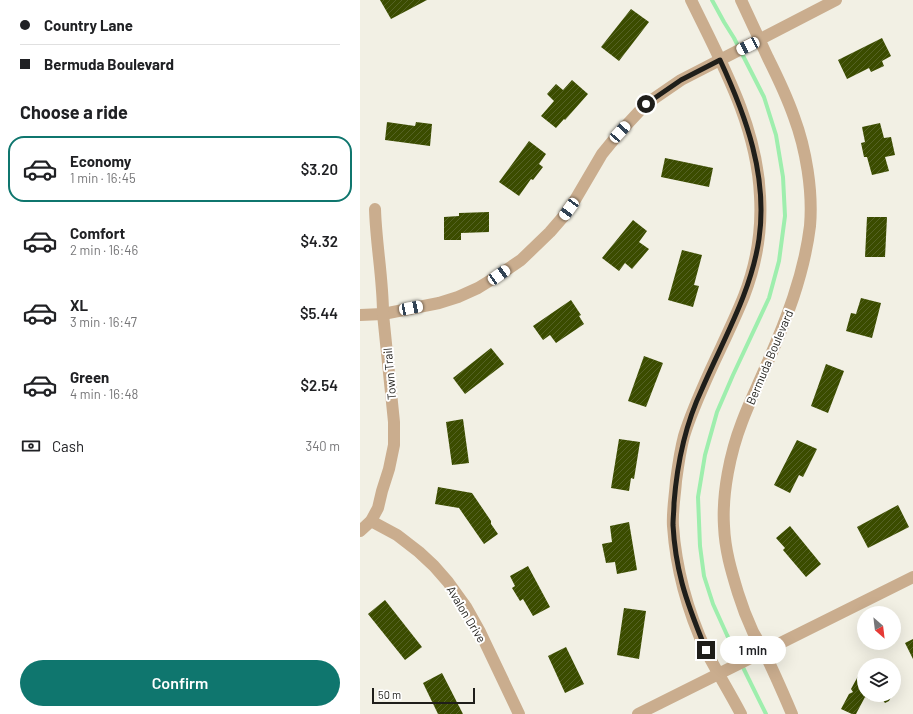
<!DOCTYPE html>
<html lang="en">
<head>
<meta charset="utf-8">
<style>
  :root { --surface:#fff; --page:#f6f6f6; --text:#202124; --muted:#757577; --line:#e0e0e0; --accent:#0f766e }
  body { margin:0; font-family:Barlow,sans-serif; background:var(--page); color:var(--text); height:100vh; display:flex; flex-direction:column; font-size:15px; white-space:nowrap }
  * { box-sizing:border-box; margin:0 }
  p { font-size:13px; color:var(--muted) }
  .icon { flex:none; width:22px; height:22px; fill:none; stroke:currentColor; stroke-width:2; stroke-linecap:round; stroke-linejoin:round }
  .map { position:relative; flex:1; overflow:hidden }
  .panel { display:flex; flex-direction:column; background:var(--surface); width:360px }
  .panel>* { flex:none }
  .banner { display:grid; align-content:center; height:88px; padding:0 20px; background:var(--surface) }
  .needle { width:26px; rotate:152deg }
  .tools { position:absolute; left:497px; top:606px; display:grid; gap:8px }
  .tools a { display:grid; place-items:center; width:44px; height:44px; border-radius:50%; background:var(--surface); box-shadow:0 4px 16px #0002; font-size:20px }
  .scale { position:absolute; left:12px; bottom:10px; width:103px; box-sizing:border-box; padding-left:4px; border:2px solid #1f1e1a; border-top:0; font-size:11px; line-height:14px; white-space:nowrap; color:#1f1e1a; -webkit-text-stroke:3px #fff; paint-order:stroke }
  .end { position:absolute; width:18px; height:18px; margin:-9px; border:5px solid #1f1e1a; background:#fff; box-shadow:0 0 0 2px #fff }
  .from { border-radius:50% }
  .bubble { position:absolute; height:28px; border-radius:14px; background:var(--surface); box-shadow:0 4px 16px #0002; font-size:13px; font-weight:600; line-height:28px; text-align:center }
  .car { position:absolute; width:12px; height:24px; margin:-12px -6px; border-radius:5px; box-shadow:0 0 3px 1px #0007; background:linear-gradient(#fff 24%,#345 0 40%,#fff 0 76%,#345 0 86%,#fff 0) }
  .banner b { display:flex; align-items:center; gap:14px; height:38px; font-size:15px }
  .banner b+b { border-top:1px solid var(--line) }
  .banner i { width:10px; height:10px; background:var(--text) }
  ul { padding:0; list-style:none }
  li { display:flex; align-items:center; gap:12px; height:66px; margin:0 8px 6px; padding:0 12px; border:2px solid transparent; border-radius:16px }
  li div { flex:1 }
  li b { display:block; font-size:15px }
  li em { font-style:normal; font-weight:600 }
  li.current { border-color:var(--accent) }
  li>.icon { width:36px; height:36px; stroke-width:1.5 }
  h2 { padding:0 20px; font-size:18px; line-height:48px }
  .pay { display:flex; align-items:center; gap:10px; height:44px; padding:0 20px; font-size:15px }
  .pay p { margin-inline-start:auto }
  .primary-button { display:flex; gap:8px; margin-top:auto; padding:8px 20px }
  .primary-button a { flex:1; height:46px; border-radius:24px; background:var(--accent); color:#fff; font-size:16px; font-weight:600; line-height:46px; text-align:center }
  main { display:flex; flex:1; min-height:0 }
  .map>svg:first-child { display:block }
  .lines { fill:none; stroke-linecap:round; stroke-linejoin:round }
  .stream { stroke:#9eeead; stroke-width:4 }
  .building { fill:url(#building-hatch) }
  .minor { stroke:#caad8e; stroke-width:12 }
  .route { stroke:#1f1e1a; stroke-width:5 }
  .labels { text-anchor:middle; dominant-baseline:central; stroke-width:4; stroke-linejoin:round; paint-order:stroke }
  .street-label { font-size:12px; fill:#1f1e1a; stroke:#fff }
</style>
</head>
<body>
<main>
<section class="panel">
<div class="banner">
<b><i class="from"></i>Country Lane</b>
<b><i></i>Bermuda Boulevard</b>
</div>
<h2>Choose a ride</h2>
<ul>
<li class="current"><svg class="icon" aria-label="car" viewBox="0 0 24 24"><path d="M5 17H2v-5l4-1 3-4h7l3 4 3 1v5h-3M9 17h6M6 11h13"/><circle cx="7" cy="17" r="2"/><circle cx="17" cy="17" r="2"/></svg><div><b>Economy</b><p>1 min · 16:45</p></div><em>$3.20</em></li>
<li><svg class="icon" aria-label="car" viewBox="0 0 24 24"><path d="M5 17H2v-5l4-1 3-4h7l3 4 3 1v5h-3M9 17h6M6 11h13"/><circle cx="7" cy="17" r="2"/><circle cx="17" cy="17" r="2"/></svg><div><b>Comfort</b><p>2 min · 16:46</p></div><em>$4.32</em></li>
<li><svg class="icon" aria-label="car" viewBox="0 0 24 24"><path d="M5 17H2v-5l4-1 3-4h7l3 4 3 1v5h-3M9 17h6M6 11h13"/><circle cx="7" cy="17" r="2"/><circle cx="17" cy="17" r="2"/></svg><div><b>XL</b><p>3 min · 16:47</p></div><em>$5.44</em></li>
<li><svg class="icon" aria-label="car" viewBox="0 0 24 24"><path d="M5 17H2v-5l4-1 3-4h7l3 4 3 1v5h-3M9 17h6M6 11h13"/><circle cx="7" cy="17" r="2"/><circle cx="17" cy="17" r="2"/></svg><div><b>Green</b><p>4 min · 16:48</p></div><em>$2.54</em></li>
</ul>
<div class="pay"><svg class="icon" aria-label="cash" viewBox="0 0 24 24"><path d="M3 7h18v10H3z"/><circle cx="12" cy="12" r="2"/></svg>Cash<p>340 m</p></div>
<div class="primary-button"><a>Confirm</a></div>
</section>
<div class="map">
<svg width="553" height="714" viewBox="0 0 553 714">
  <defs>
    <pattern id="building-hatch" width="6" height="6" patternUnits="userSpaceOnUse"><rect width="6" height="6" fill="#3b4c00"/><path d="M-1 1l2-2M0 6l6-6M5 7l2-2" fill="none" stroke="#556225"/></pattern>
  </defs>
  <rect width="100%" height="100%" fill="#f2f0e4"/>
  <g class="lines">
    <polyline class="stream" points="352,0 364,22 374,38 404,97 416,135 423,177 425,216 419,261 409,298 373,375 357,412 345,455 338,497 340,546 344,576 353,604 367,635 406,714"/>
  </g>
  <g class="building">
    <polygon points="20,0 67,0 31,19"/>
    <polygon points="271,9 289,22 259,61 241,47"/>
    <polygon points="522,38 531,56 522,61 524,66 511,72 509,68 487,79 478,60"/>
    <polygon points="212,80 228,94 205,120 204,119 196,128 181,116 194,101 187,94 196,84 203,90"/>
    <polygon points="27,122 55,126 56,122 72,124 70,146 25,140"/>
    <polygon points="520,123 524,138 531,137 535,155 525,157 529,171 512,175 507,157 504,157 501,143 505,142 502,127"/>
    <polygon points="169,141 186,154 179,164 183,167 173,180 171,179 159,196 139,182"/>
    <polygon points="305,158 353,168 349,187 301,177"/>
    <polygon points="129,212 129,232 101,233 101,240 84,240 84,217 99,216 99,213"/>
    <polygon points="507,217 527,217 525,257 505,257"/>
    <polygon points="273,220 287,231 279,242 289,249 272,269 265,263 259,271 242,258"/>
    <polygon points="322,250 342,255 334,285 339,286 333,307 308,300"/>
    <polygon points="501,298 521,303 512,338 486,331 491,313 496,314"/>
    <polygon points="211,300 221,315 219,316 224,324 196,343 190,335 183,340 173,326"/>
    <polygon points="131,348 144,364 105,394 93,378"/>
    <polygon points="284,356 303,363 286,407 268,401"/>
    <polygon points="466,364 484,371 468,413 451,406"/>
    <polygon points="103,419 109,463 92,465 86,422"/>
    <polygon points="259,439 280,442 274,479 271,478 269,491 251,488"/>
    <polygon points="437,440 457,449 443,477 439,475 430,493 414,485"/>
    <polygon points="78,487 112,493 131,521 131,524 138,534 124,544 99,508 75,504"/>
    <polygon points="538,505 549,527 508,548 497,527"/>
    <polygon points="269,522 277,570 257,574 255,562 246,563 242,544 252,542 250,526"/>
    <polygon points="430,526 461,564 446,577 423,550 425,548 416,538"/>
    <polygon points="168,566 190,607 173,616 163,599 160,601 152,588 155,586 150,576"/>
    <polygon points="25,600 62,647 45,660 8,614"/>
    <polygon points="264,608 286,611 279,659 257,655"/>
    <polygon points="553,639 553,659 545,643"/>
    <polygon points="206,647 224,684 205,693 188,656"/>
    <polygon points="504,666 504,695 514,695 511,700 505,697 496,714 492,714 481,709 489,694 493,692 491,689 503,667"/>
    <polygon points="82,673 103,714 78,714 63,683"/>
    <polygon points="518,695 532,695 529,701 525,703 522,699 519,698"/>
  </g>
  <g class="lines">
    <g class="minor">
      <path d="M 331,0 C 361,62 397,125 400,196 C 402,229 396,265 384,296 C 374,321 362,345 351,369 C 341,391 331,413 324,436 C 320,451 318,466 316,481 C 315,496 312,512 313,526 C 316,569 328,612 346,651 C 357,672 370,693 381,714"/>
      <path d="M 381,0 C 390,19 399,39 408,58 C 418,78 427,97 434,117 C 446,149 453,191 450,226 C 444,275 426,321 406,366 C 398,385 389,403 382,422 C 370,453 362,493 364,526 C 365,550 371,570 378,593 C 382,606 387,619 393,632 C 397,639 401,645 404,652 C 414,672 423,693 432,714"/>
      <polyline points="0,315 23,314 79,303 98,297 118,288 139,275 161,260 190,232 203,217 215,200 242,154 260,132 286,104 321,80 476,0"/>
      <polyline points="11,521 37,535 59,552 74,566 88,582 106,607 120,632 159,714"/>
      <path d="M 0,531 L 11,521 L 18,508 L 22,491 L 29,469 L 34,445 L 34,422 L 23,314 C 23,279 16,244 15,209"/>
      <polyline points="278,714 553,577"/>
    </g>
  </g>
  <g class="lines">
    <path class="route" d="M 286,104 L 321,80 L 360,60 C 386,116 408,176 399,239 C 391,293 363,340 342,389 C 325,425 317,464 314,503 C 314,510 313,518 313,525 C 314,544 317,564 322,583 C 328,606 337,628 346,650"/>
  </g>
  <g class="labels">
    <g class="street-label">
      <text transform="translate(409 357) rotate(-67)">Bermuda Boulevard</text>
      <text transform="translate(29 374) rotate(-95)">Town Trail</text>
      <text transform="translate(107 614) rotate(59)">Avalon Drive</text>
    </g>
  </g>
</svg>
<div class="tools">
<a><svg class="needle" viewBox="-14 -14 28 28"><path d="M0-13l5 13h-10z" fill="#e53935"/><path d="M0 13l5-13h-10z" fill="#757577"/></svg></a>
<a><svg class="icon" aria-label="layers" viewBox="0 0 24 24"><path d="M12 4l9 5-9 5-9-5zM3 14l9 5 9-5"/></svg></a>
</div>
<div class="scale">50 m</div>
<i class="end from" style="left:286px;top:104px"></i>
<i class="end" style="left:346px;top:650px"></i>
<div class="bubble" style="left:360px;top:636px;width:66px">1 min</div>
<i class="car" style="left:388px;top:46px;rotate:244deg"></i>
<i class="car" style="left:260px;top:132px;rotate:42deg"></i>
<i class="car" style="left:209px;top:209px;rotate:216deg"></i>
<i class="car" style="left:139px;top:275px;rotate:55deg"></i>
<i class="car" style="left:51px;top:308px;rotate:79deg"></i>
</div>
</main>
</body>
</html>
